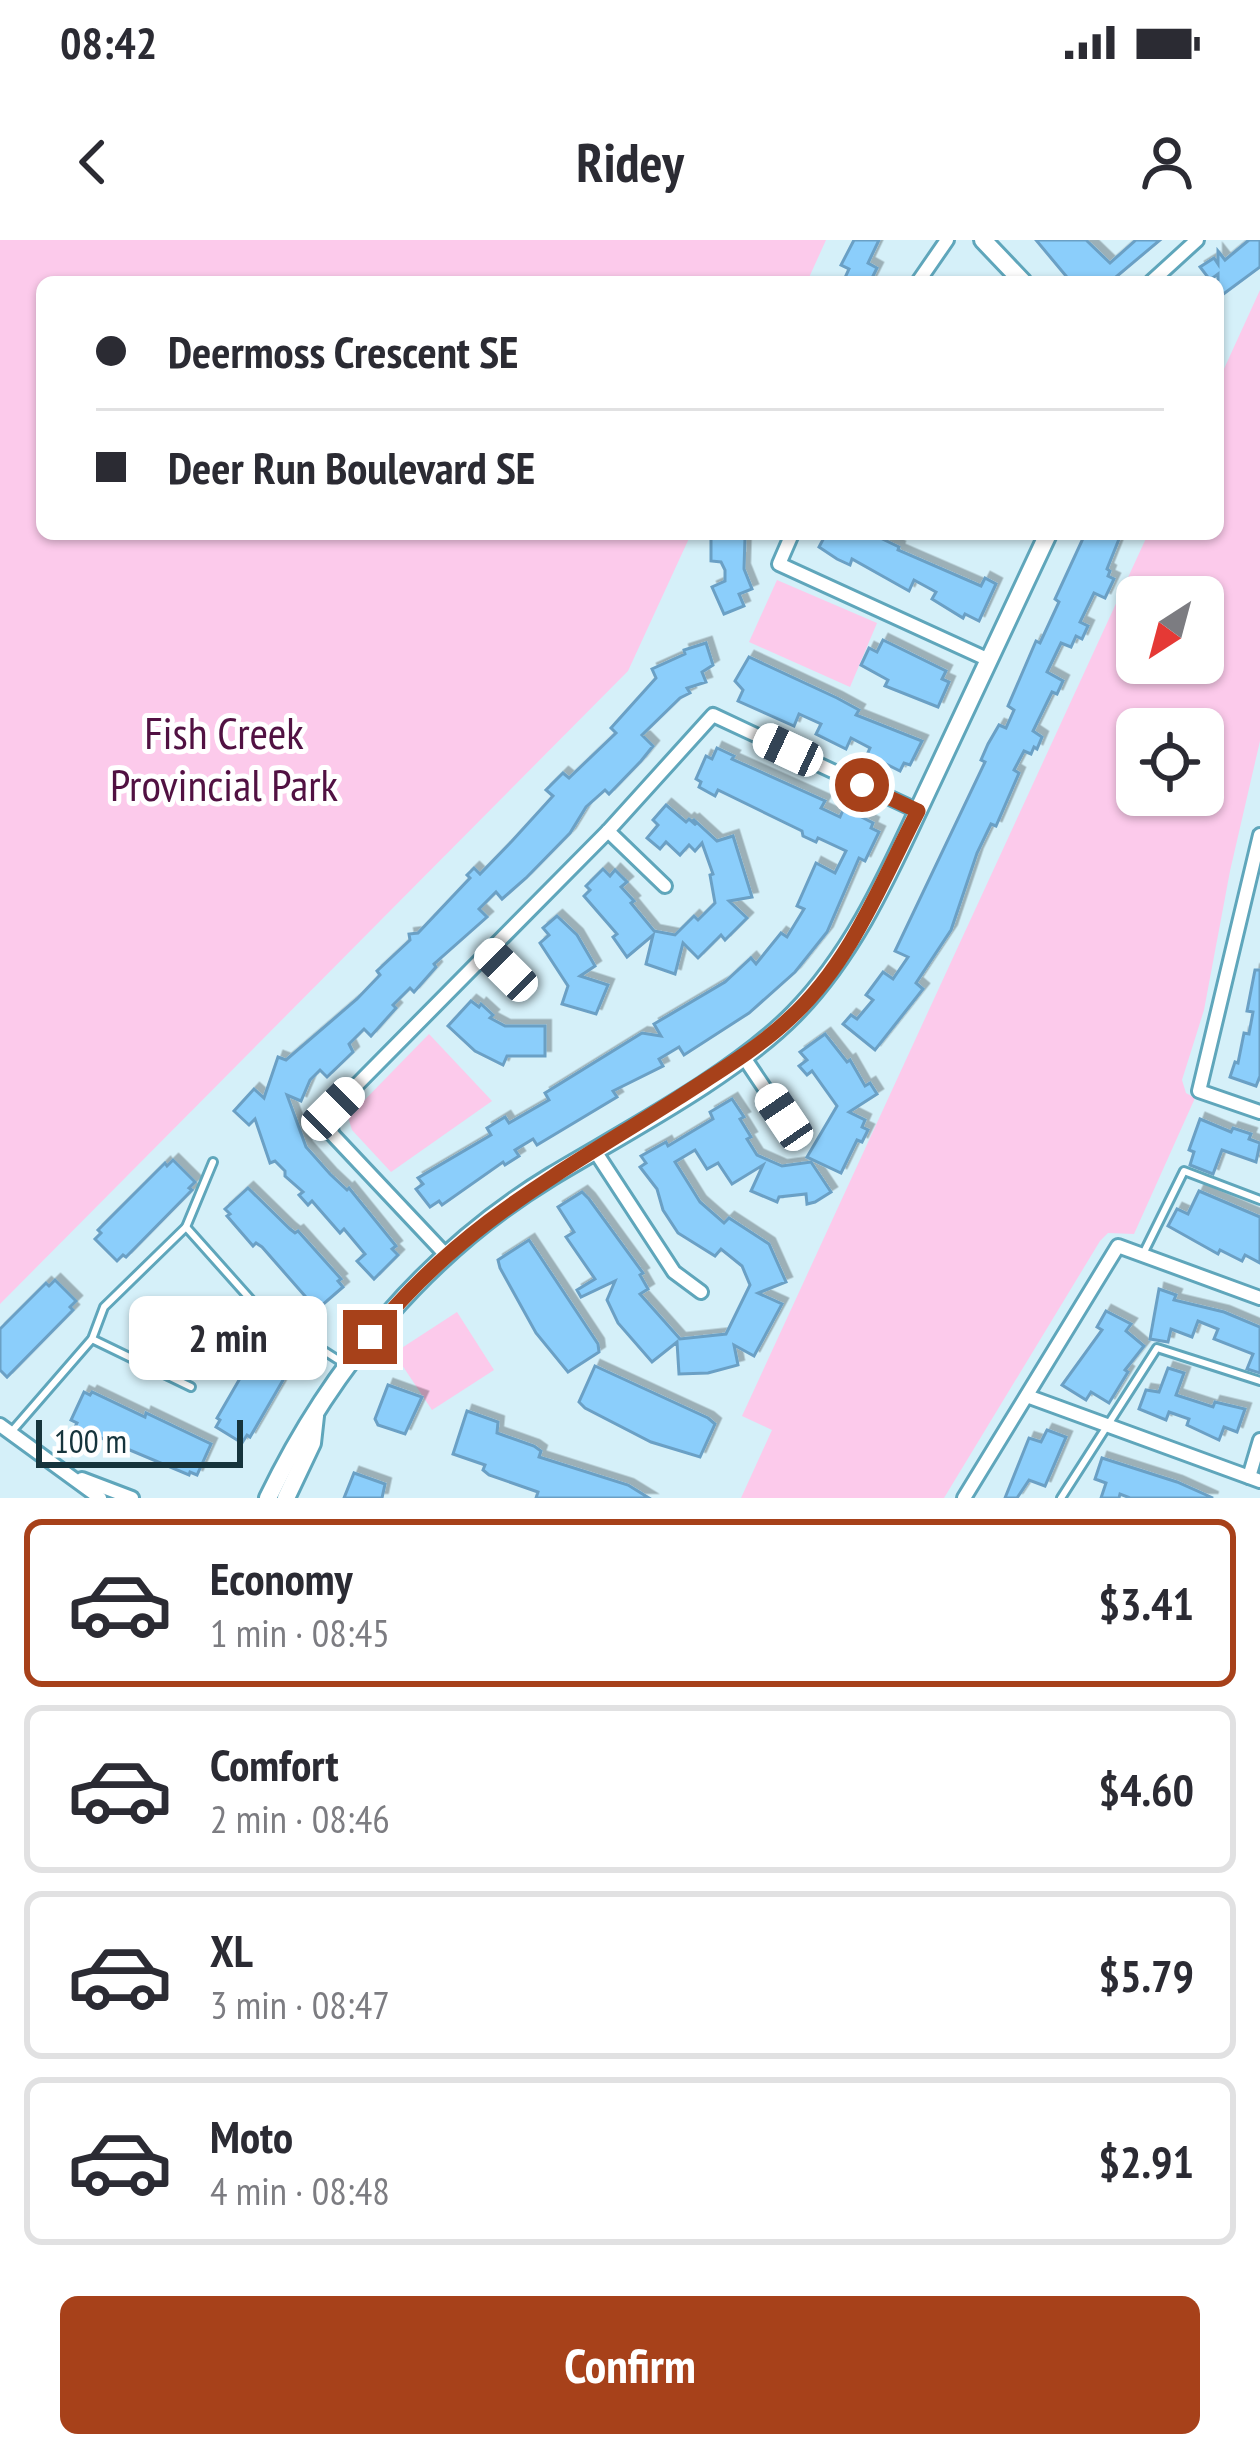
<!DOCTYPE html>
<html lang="en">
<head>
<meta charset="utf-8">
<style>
  :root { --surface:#fff; --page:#f7f7f7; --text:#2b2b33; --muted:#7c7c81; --line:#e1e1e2; --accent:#a7411a }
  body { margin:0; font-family:"PT Sans Narrow",sans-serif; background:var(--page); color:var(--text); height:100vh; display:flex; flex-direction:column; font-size:45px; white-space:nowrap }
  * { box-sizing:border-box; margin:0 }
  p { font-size:39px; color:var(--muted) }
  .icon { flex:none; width:66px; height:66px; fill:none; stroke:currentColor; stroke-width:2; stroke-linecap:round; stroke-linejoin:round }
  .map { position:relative; height:1258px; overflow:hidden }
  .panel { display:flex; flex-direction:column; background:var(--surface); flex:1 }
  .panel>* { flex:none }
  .top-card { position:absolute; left:36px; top:36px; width:1188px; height:264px; border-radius:18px; box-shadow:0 3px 9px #0004; display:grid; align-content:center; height:264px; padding:0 60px; background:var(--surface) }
  .needle { width:78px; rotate:216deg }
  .controls { position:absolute; left:1116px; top:336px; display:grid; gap:24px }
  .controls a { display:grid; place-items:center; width:108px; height:108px; border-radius:18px; background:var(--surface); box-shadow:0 3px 9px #0004; font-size:60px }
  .scale { position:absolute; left:36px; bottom:30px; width:207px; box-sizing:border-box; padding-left:12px; border:6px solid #16343c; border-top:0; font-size:33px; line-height:42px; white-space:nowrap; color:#16343c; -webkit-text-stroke:9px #fff; paint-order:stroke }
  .end { position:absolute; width:54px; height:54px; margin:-27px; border:15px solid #a7411a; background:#fff; box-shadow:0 0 0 6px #fff }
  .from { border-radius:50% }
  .bubble { position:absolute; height:84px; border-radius:18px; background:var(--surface); box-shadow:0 3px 9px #0004; font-size:39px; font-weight:800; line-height:84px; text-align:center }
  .car { position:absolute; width:36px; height:72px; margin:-36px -18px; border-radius:15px; box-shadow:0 0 9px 3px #0007; background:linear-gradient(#fff 24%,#345 0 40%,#fff 0 76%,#345 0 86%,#fff 0) }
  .top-card b { display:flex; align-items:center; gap:42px; height:114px; font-size:45px }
  .top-card b+b { border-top:3px solid var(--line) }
  .top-card i { width:30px; height:30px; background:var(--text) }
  ul { padding:21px 0 0; list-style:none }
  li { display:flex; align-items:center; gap:36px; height:168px; margin:0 24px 18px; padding:0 36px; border:6px solid var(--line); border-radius:18px }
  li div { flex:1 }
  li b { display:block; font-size:45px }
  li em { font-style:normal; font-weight:800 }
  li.current { border-color:var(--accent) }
  li>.icon { width:108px; height:108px; stroke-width:1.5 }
  .cta { display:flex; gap:24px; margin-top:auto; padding:24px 60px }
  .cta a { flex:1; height:138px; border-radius:18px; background:var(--accent); color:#fff; font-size:48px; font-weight:800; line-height:138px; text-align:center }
  .status { display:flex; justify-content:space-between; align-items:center; height:84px; padding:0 60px; background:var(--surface); direction:ltr }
  .status svg { height:33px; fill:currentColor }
  header { display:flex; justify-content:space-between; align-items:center; height:156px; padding:0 60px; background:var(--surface); font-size:54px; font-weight:800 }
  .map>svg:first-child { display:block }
  .green { fill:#fccaeb; fill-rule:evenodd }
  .building { fill:#8bcefb; stroke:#6ba0c5; stroke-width:3; filter:url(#shadow) }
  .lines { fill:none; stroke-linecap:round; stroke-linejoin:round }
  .lane-casing { stroke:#5fa6bb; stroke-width:12 }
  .street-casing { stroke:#5fa6bb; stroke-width:18 }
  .secondary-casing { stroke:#5fa6bb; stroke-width:22 }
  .lane { stroke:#fff; stroke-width:6 }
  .street { stroke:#fff; stroke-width:12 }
  .secondary { stroke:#fff; stroke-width:16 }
  .route { stroke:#a7411a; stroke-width:15 }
  .labels { text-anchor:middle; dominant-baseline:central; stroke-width:10; stroke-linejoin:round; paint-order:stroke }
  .park-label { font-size:45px; fill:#511142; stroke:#fff }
</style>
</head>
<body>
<div class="status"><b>08:42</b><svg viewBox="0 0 49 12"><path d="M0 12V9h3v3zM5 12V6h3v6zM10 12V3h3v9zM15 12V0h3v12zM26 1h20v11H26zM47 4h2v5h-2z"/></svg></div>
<header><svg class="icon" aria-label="back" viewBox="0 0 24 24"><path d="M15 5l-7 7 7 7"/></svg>Ridey<svg class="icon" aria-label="person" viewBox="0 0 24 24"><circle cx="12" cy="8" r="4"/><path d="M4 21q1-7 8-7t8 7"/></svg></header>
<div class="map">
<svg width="1260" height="1258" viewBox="0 0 1260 1258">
  <defs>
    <filter id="shadow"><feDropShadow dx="5.5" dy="-5.5" stdDeviation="0" flood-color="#0004"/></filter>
  </defs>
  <rect width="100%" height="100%" fill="#d5f0f9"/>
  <g class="green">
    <polygon points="0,0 826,0 807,42 42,42 42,294 691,294 628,431 0,1064"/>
    <path d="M 1260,50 L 1260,501 L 1230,631 L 1204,770 L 1182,840 L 1186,853 L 1195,858 L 1134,994 L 1108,993 L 1100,1001 L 944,1258 L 741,1258 L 772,1190 L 742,1176 L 1148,294 L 1218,294 L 1218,142 ZM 1137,357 L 1203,357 L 1203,423 L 1137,423 ZM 1137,489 L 1203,489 L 1203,555 L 1137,555 Z"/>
    <polygon points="777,340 877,383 850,447 749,402"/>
    <polygon points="429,794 492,861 391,932 352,890 348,877"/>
    <polygon points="457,1072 494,1130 432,1170 394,1113"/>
  </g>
  <g class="building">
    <polygon points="854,0 879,0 868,23 877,28 870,42 843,42 849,29 841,25"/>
    <polygon points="1036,0 1086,0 1110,23 1136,0 1160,0 1110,42 1071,42"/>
    <polygon points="1249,0 1260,0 1260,27 1218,58 1218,34 1210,40 1200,27 1214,18 1218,24 1218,11 1225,20"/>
    <polygon points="826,294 872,294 899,307 898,310 981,346 985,338 996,344 979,381 965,374 963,378 932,359 936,352 914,340 909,351 852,319 850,325 837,319 819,307"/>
    <polygon points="1085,294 1121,294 1107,329 1110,331 1108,336 1114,339 1105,358 1094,353 1080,382 1088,386 1082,399 1076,396 1071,407 1061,403 1047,432 1063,441 1057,454 1052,452 1033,491 1042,497 1037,509 1034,507 1031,514 1024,511 1014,530 1019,533 996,586 991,584 977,613 951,690 916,743 923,749 875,810 843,784 851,775 857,779 873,760 866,755 883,732 893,739 908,717 895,711 985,522 981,520 988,504 999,485 1006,488 1014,470 1008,466 1036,401 1040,403 1059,362 1055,359"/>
    <polygon points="711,296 745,297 744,329 752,349 739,354 744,366 724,374 712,347 725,341 725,330 721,322 711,321"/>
    <polygon points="883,400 946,431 942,439 949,442 938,467 885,446 888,440 861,425 869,408 877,412"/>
    <polygon points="706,403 713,425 702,432 706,442 687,448 690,453 680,458 642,495 653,506 641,521 609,554 605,550 586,567 570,593 526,638 502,659 496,652 479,669 487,677 434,724 436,727 414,752 410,748 393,765 396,768 371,796 364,789 349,804 353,812 327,837 320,830 310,840 301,861 287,855 306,907 330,934 347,950 349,948 396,1006 392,1009 398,1015 374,1039 357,1021 365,1014 344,989 340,993 312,961 308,965 299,955 303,952 285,936 285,931 275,921 270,923 255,879 249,885 234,871 254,849 264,858 278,817 286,820 357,759 380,735 377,731 410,700 409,694 418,693 470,638 467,635 474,628 480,634 512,601 553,556 546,550 563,533 569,538 616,493 611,488 656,438 652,429 685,414 684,410"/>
    <polygon points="749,417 837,458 859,470 856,475 922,501 910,525 904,523 900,531 882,522 880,526 865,519 870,508 851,498 846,509 816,494 821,484 799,474 794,486 738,461 743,450 735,441"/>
    <polygon points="717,508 734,516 732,519 825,561 821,568 840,577 844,568 873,583 871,588 879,592 865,621 859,618 827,692 795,732 749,773 684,815 679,807 659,819 663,826 613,851 617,857 537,905 533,899 515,910 519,916 505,925 503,922 442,965 439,961 430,967 416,949 423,944 418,938 491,895 487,888 505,877 509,883 549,860 545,853 642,793 661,796 654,784 725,742 751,718 756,724 781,693 787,697 804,669 797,666 816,623 835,633 846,611 818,598 816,602 803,596 802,591 718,550 715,556 699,547 701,542 696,539 706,516 712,519"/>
    <polygon points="666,565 686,582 689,579 696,585 693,579 717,601 733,596 752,657 729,661 747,678 725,700 721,695 698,718 683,703 675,734 646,724 653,695 627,717 613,697 617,694 584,656 590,650 586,646 603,629 610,636 615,630 627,642 621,647 634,661 631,663 654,691 675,695 694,676 698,680 715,663 710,635 713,634 702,603 695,611 689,605 680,615 666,602 660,609 647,598 658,585 653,580"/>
    <polygon points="557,676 577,695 595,726 580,736 608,745 596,774 562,764 568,746 540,703 549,695 543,688"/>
    <polygon points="1255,730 1260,730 1260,836 1256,846 1230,837 1235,822 1238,823 1244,793 1249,794 1253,772 1247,771"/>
    <polygon points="471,761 479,767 481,764 493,775 490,778 505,786 545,786 545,816 507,816 503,825 475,811 448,786"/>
    <polygon points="825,794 847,822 850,820 865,846 870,843 877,854 849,872 865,880 862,887 868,890 862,902 857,900 841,933 807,917 837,866 812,831 807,835 799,826 807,820 800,812"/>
    <polygon points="732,859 744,877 740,879 751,897 747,899 757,915 782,926 811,922 831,952 815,962 807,964 806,954 779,957 777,962 751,951 763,925 732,944 718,923 707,929 695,910 675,922 700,962 724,983 729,978 769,1004 786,1042 758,1053 782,1064 754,1116 734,1105 738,1125 708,1133 679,1134 677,1102 652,1122 618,1083 607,1060 615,1041 581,1057 577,1050 595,1039 566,997 574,992 558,967 582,952 589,959 643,1033 640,1035 648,1049 640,1054 680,1099 726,1094 750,1045 742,1026 721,1009 715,1016 678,993 663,970 657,949 640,927 646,923 641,916 666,902 668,906 713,879 710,872"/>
    <polygon points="1200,879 1231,892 1233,888 1251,894 1249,899 1260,903 1256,922 1222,910 1213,934 1190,925 1194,912 1189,910"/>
    <polygon points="173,920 195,942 189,948 192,950 126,1017 123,1015 117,1021 95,999 101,993 98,990 165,923 167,926"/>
    <polygon points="248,948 290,989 295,993 298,991 341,1039 338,1041 343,1047 320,1067 315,1062 312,1064 262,1007 256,1003 253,1006 227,976 230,974 225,969"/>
    <polygon points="1199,951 1260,977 1260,1023 1245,1015 1242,1021 1220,1010 1218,1014 1168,986 1177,969 1188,974"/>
    <polygon points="529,1000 598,1104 599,1112 568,1132 536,1093 500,1028 498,1020"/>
    <polygon points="55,1040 76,1061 70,1067 73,1070 7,1137 0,1130 0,1089 46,1043 49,1046"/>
    <polygon points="1159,1049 1176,1055 1174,1060 1224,1072 1260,1087 1260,1133 1247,1129 1253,1114 1214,1099 1218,1089 1198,1081 1192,1097 1171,1089 1168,1102 1150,1099"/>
    <polygon points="1106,1071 1131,1084 1126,1091 1144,1106 1125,1130 1128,1132 1109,1163 1091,1152 1086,1160 1062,1145 1102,1090 1097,1087"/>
    <polygon points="272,1091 298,1107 294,1114 297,1116 250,1197 247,1195 242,1203 216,1187 220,1180 217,1178 264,1097 268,1099"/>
    <polygon points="595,1126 708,1178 715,1184 700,1217 651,1202 585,1168 579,1162"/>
    <polygon points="1168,1128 1184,1133 1176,1155 1213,1167 1215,1162 1245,1169 1237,1192 1224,1187 1219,1200 1187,1185 1189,1179 1169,1172 1166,1180 1139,1169 1146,1150 1159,1152"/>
    <polygon points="388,1145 422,1157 405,1194 378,1185 375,1179"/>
    <polygon points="84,1152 90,1155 92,1152 145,1177 146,1173 211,1204 197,1235 190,1232 189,1235 75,1187 77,1183 71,1180"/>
    <polygon points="467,1171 498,1182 497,1193 534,1206 541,1211 539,1217 628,1245 649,1258 536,1258 538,1252 489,1235 483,1230 485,1225 453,1214"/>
    <polygon points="1047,1190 1066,1197 1045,1246 1029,1240 1017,1258 1005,1258 1029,1198 1041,1202"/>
    <polygon points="1102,1218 1177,1242 1213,1258 1130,1258 1120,1254 1119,1258 1101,1258 1106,1243 1095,1239"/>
    <polygon points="354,1233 385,1244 382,1258 344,1258"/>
  </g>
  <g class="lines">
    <g class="lane-casing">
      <g id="lane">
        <polyline points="186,987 213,922"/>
        <polyline points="1144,1012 1184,931 1260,960"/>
        <polyline points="92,1099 191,1147"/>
        <polyline points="13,1190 92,1099 104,1067 186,987 260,1070 343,1123"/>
        <polyline points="1061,1258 1157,1108 1260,1141"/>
      </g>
    </g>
    <g class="street-casing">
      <g id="street">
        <polyline points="918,42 947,0"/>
        <polyline points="1151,42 1197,0"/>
        <polyline points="792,294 779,324 989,420"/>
        <polyline points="608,591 665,646"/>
        <polyline points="1260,595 1199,851 1260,872"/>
        <polyline points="489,712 524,747"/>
        <polyline points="743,816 784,877"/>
        <polyline points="595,911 674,1032 701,1052"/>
        <polyline points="445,1014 332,894 330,880 333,869 608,591 713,475 918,571"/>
        <polyline points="1027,1156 1260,1241"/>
        <polyline points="0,1185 100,1258"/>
        <polyline points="1249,1237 1260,1200"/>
        <polyline points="82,1239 132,1258"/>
        <polyline points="964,1258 1118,1006 1260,1058"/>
      </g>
    </g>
    <g class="secondary-casing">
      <g id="secondary">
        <polyline points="983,0 1023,42"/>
        <path d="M 268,1258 C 331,1127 427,1012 552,936 C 627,891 734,835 794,774 C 858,709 893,623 932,541 C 971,459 1009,376 1048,294"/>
        <polyline points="286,1258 312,1203 315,1176"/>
      </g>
    </g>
    <use href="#lane" class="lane"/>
    <use href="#street" class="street"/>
    <use href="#secondary" class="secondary"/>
  </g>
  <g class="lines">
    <path class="route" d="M 370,1097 C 457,986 562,932 678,858 C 716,833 756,810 789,779 C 851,723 881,643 918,571 L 862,545"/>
  </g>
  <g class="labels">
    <g class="park-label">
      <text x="224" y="492">Fish Creek<tspan x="224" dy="52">Provincial Park</tspan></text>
    </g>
  </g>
</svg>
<div class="controls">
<a><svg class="needle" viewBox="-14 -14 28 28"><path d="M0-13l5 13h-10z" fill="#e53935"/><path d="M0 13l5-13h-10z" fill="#7c7c81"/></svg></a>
<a><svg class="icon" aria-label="locate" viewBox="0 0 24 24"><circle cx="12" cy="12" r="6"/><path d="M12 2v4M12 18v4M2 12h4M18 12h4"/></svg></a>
</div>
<div class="scale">100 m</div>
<i class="end from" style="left:862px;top:545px"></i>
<i class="end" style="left:370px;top:1097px"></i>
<div class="bubble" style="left:129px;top:1056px;width:198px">2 min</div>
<i class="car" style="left:788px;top:510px;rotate:295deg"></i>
<i class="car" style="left:506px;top:730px;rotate:315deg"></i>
<i class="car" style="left:333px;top:869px;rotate:45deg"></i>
<i class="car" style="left:784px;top:877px;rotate:326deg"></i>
<div class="top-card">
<b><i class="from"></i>Deermoss Crescent SE</b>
<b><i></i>Deer Run Boulevard SE</b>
</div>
</div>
<section class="panel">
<ul>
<li class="current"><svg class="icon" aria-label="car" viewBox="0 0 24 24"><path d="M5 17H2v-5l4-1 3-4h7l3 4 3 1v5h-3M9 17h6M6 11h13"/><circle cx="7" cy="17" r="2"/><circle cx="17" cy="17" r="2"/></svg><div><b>Economy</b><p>1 min · 08:45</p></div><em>$3.41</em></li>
<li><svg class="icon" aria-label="car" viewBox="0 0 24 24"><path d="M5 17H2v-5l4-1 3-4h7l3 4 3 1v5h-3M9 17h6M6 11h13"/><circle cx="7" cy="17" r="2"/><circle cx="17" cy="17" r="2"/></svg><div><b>Comfort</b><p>2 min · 08:46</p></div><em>$4.60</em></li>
<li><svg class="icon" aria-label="car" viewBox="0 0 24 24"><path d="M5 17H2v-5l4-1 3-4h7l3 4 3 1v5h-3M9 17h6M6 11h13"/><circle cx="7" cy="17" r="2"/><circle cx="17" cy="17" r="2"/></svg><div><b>XL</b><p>3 min · 08:47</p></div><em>$5.79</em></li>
<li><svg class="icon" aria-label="car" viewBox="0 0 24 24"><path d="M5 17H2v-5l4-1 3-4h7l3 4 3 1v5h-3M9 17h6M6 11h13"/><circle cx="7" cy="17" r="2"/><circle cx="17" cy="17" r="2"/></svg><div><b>Moto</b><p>4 min · 08:48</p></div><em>$2.91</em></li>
</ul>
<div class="cta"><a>Confirm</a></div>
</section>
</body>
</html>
